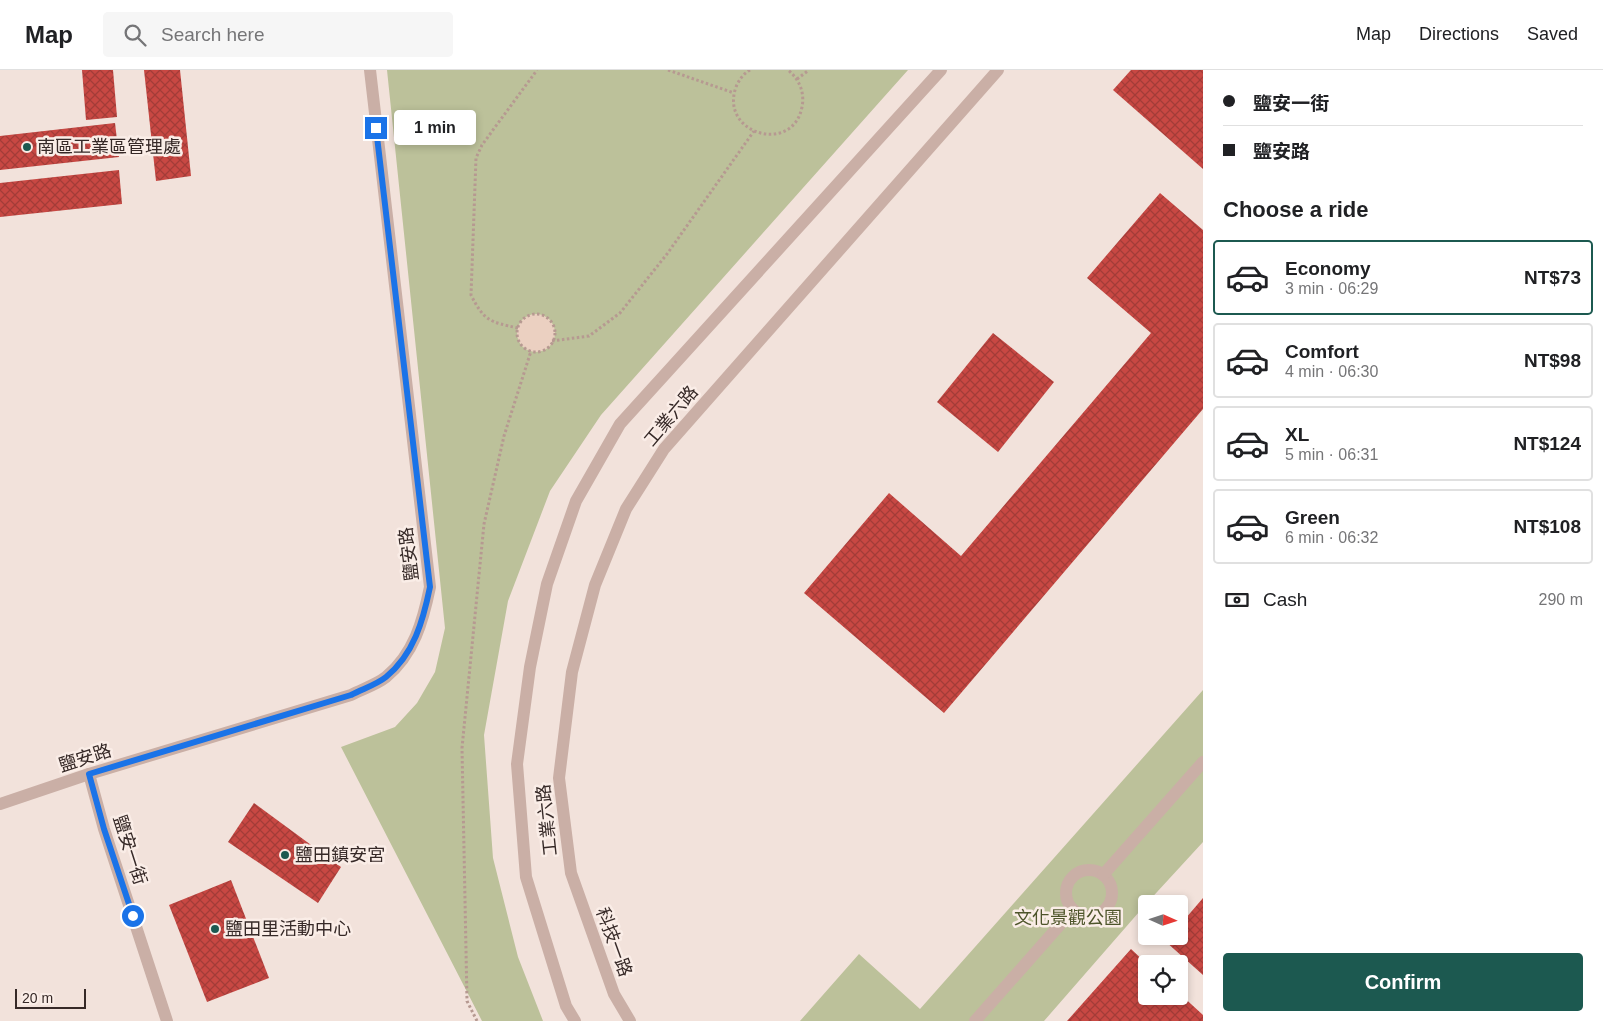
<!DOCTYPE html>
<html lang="en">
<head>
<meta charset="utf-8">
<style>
  :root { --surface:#fff; --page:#f6f6f6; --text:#202124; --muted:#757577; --line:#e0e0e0; --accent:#1c5950 }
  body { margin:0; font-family:Helvetica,"Noto Sans TC",sans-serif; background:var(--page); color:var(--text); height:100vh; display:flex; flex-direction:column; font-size:19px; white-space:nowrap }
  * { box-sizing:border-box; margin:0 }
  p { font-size:16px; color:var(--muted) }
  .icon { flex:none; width:28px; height:28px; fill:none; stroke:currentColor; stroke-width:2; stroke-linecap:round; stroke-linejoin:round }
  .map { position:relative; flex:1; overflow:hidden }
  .drawer { display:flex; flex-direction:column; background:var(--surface); width:400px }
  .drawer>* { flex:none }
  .hud { display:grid; align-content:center; height:110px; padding:0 20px; background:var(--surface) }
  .needle { width:32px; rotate:93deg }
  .controls { position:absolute; left:1138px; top:825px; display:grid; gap:10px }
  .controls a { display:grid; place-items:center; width:50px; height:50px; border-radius:5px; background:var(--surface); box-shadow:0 2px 8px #0003; font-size:25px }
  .scale { position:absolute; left:15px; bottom:12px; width:71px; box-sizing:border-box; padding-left:5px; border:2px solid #362927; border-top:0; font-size:14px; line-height:18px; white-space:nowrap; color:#362927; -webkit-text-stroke:4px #faede7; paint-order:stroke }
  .end { position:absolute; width:22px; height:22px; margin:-11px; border:6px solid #1a73e8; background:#fff; box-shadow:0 0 0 2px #fff }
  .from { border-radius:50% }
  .bubble { position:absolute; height:35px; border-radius:5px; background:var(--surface); box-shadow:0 2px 8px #0003; font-size:16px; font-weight:700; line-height:35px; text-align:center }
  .hud b { display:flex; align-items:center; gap:18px; height:48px; font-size:19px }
  .hud b+b { border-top:1px solid var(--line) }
  .hud i { width:12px; height:12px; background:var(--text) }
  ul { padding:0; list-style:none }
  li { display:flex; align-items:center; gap:15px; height:75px; margin:0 10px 8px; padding:0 10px; border:2px solid var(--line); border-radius:5px }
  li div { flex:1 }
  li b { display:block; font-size:19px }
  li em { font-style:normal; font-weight:700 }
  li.selected { border-color:var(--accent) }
  li>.icon { width:45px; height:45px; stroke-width:1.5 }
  h2 { padding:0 20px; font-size:22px; line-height:60px }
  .pay { display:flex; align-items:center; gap:12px; height:55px; padding:0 20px; font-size:19px }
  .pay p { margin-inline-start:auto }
  .cta { display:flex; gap:10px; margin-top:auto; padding:10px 20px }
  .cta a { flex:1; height:58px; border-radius:5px; background:var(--accent); color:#fff; font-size:20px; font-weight:700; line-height:58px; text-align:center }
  header { display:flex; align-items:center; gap:30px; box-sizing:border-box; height:70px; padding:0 25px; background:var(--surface); border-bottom:1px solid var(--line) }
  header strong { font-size:24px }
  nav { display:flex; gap:28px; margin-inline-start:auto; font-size:18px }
  .search { width:350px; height:45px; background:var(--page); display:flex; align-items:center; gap:12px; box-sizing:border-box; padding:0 18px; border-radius:5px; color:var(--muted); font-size:19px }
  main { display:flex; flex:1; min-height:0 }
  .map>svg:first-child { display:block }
  .green { fill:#bcc19a }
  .plaza { fill:#ebd0c1 }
  .building { fill:url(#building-cross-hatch) }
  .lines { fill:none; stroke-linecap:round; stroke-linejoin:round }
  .path { stroke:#b69991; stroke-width:3; stroke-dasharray:2.5 2.5; stroke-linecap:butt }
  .minor { stroke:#caafa6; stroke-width:12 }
  .route { stroke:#1a73e8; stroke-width:6 }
  .poi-dot { fill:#1c5950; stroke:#faede7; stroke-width:2 }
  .labels { text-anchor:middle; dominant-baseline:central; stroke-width:5; stroke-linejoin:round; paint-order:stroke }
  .poi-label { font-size:18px; fill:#362927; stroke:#faede7; text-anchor:start }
  .street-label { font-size:18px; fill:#362927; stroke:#faede7 }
  .park-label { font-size:18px; fill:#4e552b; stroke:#faede7 }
</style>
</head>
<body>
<header>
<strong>Map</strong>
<div class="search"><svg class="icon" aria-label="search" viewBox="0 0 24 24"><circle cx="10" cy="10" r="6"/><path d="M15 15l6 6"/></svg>Search here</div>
<nav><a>Map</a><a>Directions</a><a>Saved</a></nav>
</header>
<main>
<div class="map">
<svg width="1203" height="951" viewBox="0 0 1203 951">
  <defs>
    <pattern id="building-cross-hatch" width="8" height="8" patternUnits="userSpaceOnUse" patternTransform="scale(1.25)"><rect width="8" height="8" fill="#c84843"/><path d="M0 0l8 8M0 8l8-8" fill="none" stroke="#a33c38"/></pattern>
  </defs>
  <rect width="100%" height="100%" fill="#f2e2db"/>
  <g class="green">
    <polygon points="387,0 908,0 601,345 550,421 508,531 484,665 493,788 518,887 543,951 482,951 341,677 395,657 417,633 435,602 445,558"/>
    <polygon points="1203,620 1203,772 1146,834 1044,951 800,951 859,884 920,939"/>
  </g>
  <circle class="plaza" cx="536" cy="263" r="19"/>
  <g class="building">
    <polygon points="82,0 113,0 117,47 86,50"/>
    <polygon points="144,0 180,0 191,106 156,111"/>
    <polygon points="1131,0 1203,0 1203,99 1113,20"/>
    <polygon points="115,53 119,87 0,100 0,66"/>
    <polygon points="119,100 122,134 0,147 0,113"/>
    <polygon points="1160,123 1203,160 1203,339 944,643 804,523 889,423 961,486 1151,263 1087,208"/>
    <polygon points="993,263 1054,312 998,382 937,332"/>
    <polygon points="254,733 341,797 318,833 228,772"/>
    <polygon points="231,810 269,908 207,932 169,835"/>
    <polygon points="1203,828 1203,905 1165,871 1170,866 1179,866 1179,856"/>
    <polygon points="1131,879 1146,893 1146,926 1179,926 1179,923 1203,945 1203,951 1067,951"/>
  </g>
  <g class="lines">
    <g class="path">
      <polyline points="668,0 734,23"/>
      <path d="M 750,0 C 743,4 739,10 736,17 C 719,64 793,85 802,37 C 805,22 799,9 788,0"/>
      <polyline points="797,9 809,0"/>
      <circle cx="536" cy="263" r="19"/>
      <path d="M 518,258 C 490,252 484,251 471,225 L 476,88 L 482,75 L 537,0"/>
      <polyline points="552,271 589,266 620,243 667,184 754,61"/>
      <polyline points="477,951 467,931 462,678 484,454 504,366 531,281"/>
    </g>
    <g class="minor">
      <polyline points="89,704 104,759 167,951"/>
      <path d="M 0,734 L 89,704 L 351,625 C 362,619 376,615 386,607 C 414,584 423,551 430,517 L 370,0"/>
      <circle cx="1089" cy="823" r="23"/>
      <polyline points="1103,805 1203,692"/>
      <polyline points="575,951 566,936 526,807 517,694 530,597 547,514 576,431 620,354 941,0"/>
      <polyline points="630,951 614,924 571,803 559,708 572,602 595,515 626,439 664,379 998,0"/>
      <polyline points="975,951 1073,840"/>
    </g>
  </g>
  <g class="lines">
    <path class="route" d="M 133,846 L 104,759 L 89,704 L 351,625 C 362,619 376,615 386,607 C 414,584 423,551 430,517 L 376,58"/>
  </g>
  <g class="poi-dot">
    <circle cx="27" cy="77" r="5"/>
    <circle cx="285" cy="785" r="5"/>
    <circle cx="215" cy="859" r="5"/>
  </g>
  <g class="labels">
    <g class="poi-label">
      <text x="37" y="77">南區工業區管理處</text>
      <text x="295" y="785">鹽田鎮安宮</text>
      <text x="225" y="859">鹽田里活動中心</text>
    </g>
    <g class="street-label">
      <text transform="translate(671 346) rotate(-50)">工業六路</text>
      <text transform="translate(409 484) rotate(-97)">鹽安路</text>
      <text transform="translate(85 688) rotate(-18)">鹽安路</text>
      <text transform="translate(547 750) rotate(-96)">工業六路</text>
      <text transform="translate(130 780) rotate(72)">鹽安一街</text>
      <text transform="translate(614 872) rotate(70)">科技一路</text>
    </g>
    <g class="park-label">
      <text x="1068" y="848">文化景觀公園</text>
    </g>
  </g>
</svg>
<div class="controls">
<a><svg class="needle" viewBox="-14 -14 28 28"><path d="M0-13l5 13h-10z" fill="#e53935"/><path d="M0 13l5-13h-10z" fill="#757577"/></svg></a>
<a><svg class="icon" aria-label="locate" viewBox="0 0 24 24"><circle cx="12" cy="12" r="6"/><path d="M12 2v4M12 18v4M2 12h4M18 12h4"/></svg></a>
</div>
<div class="scale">20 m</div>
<i class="end from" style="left:133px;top:846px"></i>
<i class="end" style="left:376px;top:58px"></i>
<div class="bubble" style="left:394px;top:40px;width:82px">1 min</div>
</div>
<section class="drawer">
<div class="hud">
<b><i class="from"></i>鹽安一街</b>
<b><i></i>鹽安路</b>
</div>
<h2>Choose a ride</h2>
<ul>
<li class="selected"><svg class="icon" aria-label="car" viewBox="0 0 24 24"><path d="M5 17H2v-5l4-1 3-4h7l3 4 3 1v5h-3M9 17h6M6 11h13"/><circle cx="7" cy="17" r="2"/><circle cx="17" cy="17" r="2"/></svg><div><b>Economy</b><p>3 min · 06:29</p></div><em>NT$73</em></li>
<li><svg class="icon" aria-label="car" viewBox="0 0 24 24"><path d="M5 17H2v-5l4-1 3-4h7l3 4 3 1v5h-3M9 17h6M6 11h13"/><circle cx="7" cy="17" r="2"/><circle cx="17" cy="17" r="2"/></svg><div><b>Comfort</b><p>4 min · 06:30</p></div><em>NT$98</em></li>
<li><svg class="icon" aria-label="car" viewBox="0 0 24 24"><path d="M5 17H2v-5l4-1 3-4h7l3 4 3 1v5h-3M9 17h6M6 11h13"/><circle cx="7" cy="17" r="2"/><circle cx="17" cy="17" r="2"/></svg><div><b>XL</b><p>5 min · 06:31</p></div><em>NT$124</em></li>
<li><svg class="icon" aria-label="car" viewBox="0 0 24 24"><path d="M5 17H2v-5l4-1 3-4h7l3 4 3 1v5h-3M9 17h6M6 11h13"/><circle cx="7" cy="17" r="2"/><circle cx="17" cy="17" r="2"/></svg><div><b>Green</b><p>6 min · 06:32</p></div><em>NT$108</em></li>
</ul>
<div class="pay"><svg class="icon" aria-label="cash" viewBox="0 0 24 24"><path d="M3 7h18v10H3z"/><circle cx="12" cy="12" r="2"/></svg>Cash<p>290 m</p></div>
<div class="cta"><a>Confirm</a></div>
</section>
</main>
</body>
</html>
